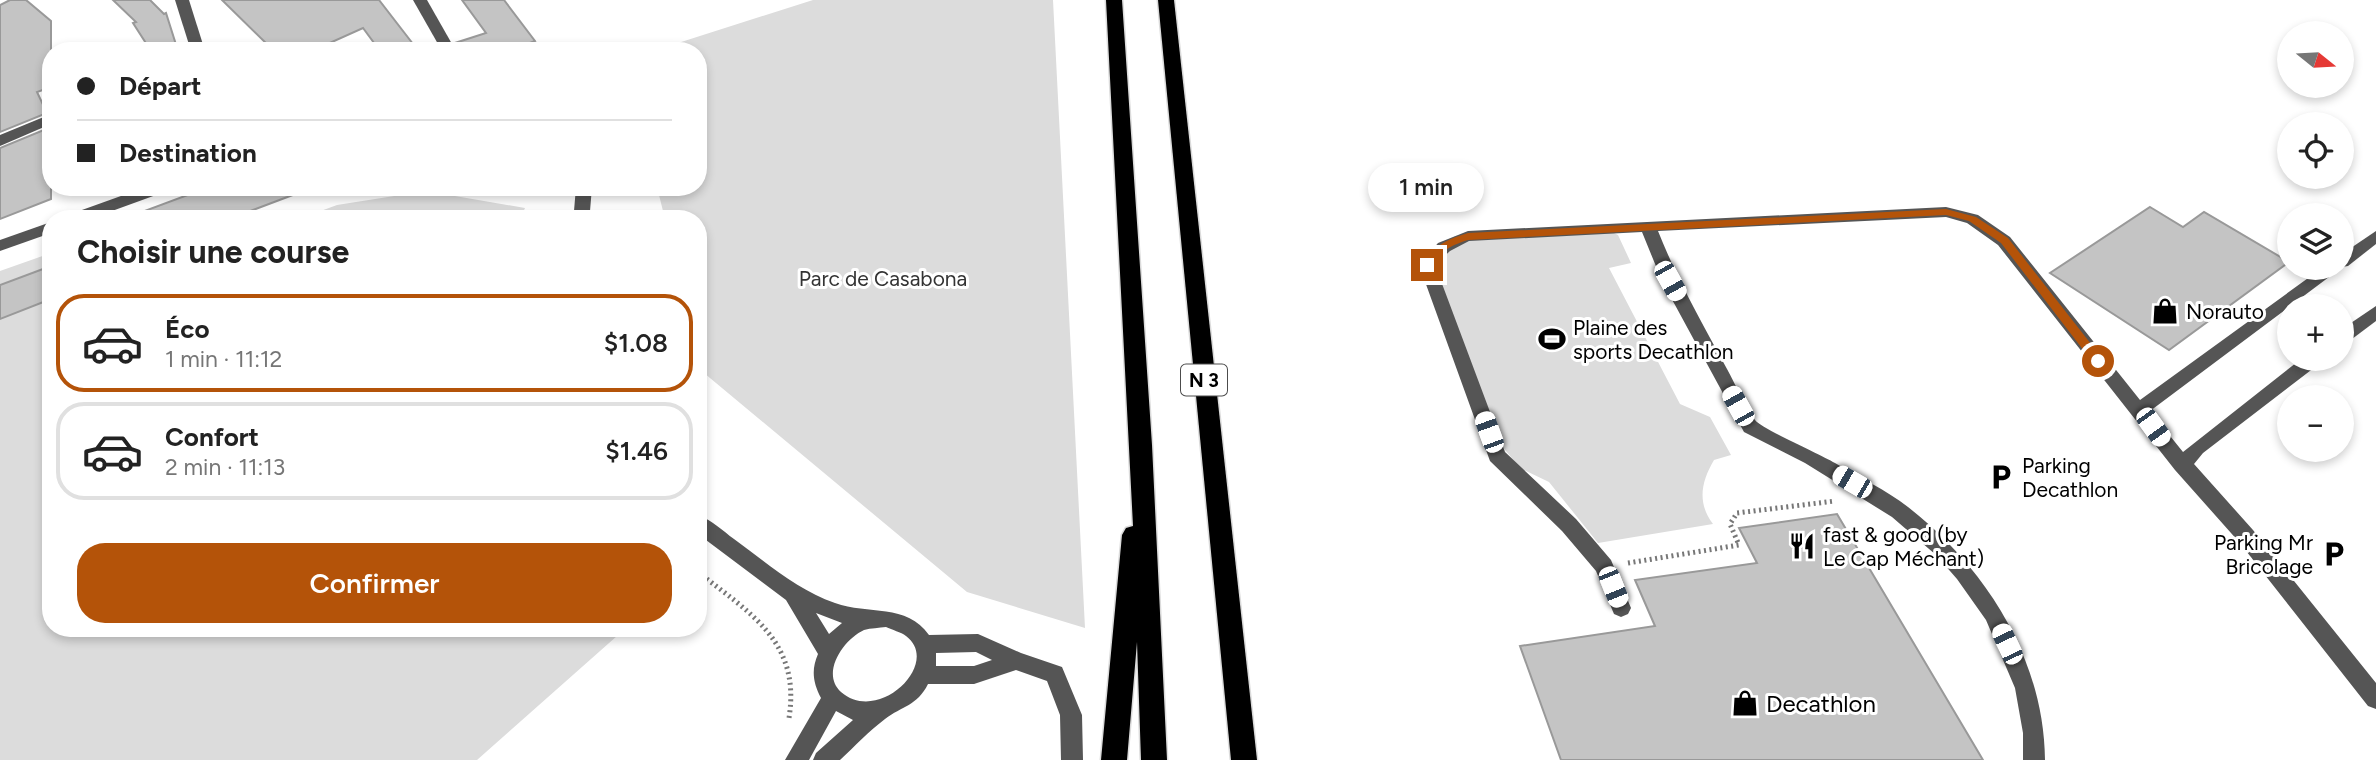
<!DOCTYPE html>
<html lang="fr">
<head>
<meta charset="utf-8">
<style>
  :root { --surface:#fff; --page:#f6f6f6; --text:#222; --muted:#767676; --line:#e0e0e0; --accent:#b45309 }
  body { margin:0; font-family:Figtree,sans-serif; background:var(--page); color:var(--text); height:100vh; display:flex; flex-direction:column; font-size:26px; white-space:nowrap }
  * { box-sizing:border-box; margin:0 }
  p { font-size:23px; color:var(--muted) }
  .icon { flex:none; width:38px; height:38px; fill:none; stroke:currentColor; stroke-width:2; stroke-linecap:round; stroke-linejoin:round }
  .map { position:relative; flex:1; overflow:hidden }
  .side { position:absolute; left:42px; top:210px; width:665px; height:427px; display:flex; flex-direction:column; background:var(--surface); border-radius:28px; box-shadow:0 4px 10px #0003 }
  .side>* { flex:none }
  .guide { position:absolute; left:42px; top:42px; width:665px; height:154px; border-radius:28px; box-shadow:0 4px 10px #0003; display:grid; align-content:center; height:154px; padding:0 35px; background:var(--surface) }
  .needle { width:46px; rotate:108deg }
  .controls { position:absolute; left:2277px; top:21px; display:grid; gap:14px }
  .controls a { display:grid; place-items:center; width:77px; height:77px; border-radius:50%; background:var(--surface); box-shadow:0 4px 10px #0003; font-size:35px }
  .end { position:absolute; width:32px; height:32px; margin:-16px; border:9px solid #b45309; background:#fff; box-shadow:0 0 0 4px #fff }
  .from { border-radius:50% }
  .bubble { position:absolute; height:49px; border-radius:24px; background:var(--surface); box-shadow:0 4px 10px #0003; font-size:23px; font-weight:600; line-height:49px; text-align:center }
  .car { position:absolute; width:21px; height:42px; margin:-21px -10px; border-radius:9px; box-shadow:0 0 5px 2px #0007; background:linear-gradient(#fff 24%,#345 0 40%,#fff 0 76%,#345 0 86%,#fff 0) }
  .guide b { display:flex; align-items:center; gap:24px; height:66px; font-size:26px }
  .guide b+b { border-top:2px solid var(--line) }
  .guide i { width:18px; height:18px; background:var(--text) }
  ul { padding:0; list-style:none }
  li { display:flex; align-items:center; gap:21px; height:98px; margin:0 14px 10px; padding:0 21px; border:4px solid var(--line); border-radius:28px }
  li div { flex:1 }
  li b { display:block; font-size:26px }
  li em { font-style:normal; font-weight:600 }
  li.selected { border-color:var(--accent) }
  li>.icon { width:63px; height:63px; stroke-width:1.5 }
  h2 { padding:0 35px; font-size:32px; line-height:84px }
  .primary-button { display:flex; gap:14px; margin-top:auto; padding:14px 35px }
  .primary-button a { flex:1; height:80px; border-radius:28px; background:var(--accent); color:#fff; font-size:28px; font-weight:600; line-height:80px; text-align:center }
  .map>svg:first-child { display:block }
  .green { fill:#dcdcdc }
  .building { fill:#c4c4c4; stroke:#999; stroke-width:2 }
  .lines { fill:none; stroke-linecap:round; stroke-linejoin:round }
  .highway-casing { stroke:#dbdbdb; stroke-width:3 }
  .path { stroke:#777; stroke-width:5; stroke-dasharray:2 3.5; stroke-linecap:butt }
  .minor { fill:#555; fill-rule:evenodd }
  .highway { fill:#000; fill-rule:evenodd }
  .route { fill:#b45309 }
  .labels { text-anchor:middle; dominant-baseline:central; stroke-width:6; stroke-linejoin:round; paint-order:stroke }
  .shield { fill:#fff; stroke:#4c4c4c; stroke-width:2 }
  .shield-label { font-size:19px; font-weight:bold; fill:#000 }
  .park-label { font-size:21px; fill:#333; stroke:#fff }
  .poi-label { font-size:21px; fill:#000; stroke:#fff; text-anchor:start }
  .near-poi-label { font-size:24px; fill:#000; stroke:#fff; text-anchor:start }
</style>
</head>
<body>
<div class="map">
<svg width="2376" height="760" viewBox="0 0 2376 760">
  <rect width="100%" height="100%" fill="#fff"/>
  <g class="green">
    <polygon points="813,0 1053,0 1085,628 967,592 704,373 698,351 698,219 665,219 657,187 698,187 698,51 653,51"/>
    <polygon points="426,191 525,208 520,219 299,219 337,205"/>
    <path d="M 1598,225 L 1618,235 L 1631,263 L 1609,268 L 1680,404 L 1710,417 L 1731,455 L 1714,460 C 1701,482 1697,503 1713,524 L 1598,543 L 1549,482 L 1520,468 L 1497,440 L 1433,273 L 1428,251 L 1455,236 Z"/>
    <polygon points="51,253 51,628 626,628 477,760 0,760 0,271"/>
  </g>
  <g class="building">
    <polygon points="10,0 26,0 51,21 51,87 37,92 47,113 0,132 0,5"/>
    <polygon points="113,0 150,0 164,14 166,13 178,51 151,51 133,23 136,22"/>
    <polygon points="222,0 379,0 413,44 394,51 380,51 363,28 312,51 274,51"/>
    <polygon points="462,0 504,0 535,41 509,51 458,51 455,43 486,33"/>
    <polygon points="51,127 51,199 0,219 0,148"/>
    <polygon points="209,187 306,187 306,190 229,219 132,219 131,216"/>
    <polygon points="2150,207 2183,227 2204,212 2289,262 2169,350 2050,273"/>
    <polygon points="51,266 51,299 0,319 0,285"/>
    <polygon points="1837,514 1983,760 1561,760 1520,646 1655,626 1635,580 1757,563 1739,528"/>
  </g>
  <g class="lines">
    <g class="highway-casing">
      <g id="highway">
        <polygon points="1106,0 1122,0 1152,445 1167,760 1141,760 1137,642 1127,760 1101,760 1122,535 1126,528 1133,526"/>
        <polygon points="1158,0 1174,0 1257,760 1231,760"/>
      </g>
    </g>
    <g class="path">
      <polyline points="1628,563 1739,545 1730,524 1737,513 1835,501"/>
      <path d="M 698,572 C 751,614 801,642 789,718"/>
    </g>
    <g class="minor">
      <polygon points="175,0 189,0 205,51 191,51"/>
      <polygon points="413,0 427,0 456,51 442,51"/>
      <polygon points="51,114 51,124 0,146 0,135"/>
      <polygon points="146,187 169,187 167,191 90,219 66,219 68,215"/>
      <polygon points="576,187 592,187 590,211 586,219 570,219 574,211"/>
      <path d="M 1946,207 L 1978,215 L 2010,237 L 2140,400 L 2322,268 L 2341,268 L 2150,411 L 2183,452 L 2301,359 L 2321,359 L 2319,364 L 2203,453 L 2194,464 L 2253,530 L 2376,683 L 2376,709 L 2368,706 L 2239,542 L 2175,470 L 1998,245 L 1967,223 L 1946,217 L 1658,231 C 1677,279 1702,323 1727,369 C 1736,385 1744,406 1755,420 C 1762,429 1820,454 1835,463 C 1859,477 1886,490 1908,507 C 1986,568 2044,659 2045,760 L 2023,760 L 2023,733 L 2015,688 L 1986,620 L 1957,579 L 1936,555 L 1892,517 L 1805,463 L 1744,432 L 1662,281 L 1642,232 L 1469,241 L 1450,251 L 1435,265 L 1505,452 L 1576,519 L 1611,560 L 1631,608 L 1628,614 L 1621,617 L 1614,614 L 1596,571 L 1562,531 L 1490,461 L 1419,265 L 1438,243 L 1468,231 Z"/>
      <polygon points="51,222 51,233 0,251 0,240"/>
      <polygon points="2376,231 2376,244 2348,266 2342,267 2342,254"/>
      <polygon points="2376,306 2376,321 2348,342 2342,344 2342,329"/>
      <path d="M 698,515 C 712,520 723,531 734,539 C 767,563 797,590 835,603 C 868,615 907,603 929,635 L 978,634 L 1021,653 L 1062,667 L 1082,715 L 1083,760 L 1061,760 L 1060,715 L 1047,681 L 1016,670 L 974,684 L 928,684 C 917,706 902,706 885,719 C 869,731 855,746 840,760 L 813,760 L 816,753 L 853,720 L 836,711 L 809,760 L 785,760 L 821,698 C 813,683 811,670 818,654 L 786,600 L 698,534 ZM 816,613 L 842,623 L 829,634 ZM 886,627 C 892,630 901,632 906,636 C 942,663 879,725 841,692 C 820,673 844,639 864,630 C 871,628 879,628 886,627 ZM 976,652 L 992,660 L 974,666 L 936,666 L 936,653 Z"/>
    </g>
    <use href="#highway" class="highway"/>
  </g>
  <path class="route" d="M 1946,209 L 1976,217 L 2008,238 L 2102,358 L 2102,364 L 2094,364 L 2001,243 L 1969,221 L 1946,215 L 1468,240 C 1449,246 1441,251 1431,268 L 1422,265 C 1435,245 1445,240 1468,233 Z"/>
  <defs>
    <g id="shop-bare" transform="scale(2.1)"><path d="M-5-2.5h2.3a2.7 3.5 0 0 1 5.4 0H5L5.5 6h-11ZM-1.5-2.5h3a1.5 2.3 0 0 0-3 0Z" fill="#000" stroke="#fff" stroke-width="2.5" paint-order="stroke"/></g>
    <g id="stadium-bare" transform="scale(2.1)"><path d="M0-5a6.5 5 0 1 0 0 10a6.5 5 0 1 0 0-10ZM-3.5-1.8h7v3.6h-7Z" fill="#000" stroke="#fff" stroke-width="2.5" paint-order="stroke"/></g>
    <g id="parking-bare" transform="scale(2.1)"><path d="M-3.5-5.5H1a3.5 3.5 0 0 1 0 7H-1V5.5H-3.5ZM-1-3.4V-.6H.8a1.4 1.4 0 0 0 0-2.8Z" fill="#000" stroke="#fff" stroke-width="2.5" paint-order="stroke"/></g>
    <g id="restaurant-bare" transform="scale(2.1)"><path d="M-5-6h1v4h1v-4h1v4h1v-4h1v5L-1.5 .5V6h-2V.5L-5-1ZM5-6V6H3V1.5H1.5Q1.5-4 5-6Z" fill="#000" stroke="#fff" stroke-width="2.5" paint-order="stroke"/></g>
  </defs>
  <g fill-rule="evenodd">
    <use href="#shop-bare" x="2165" y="311"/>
    <use href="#stadium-bare" x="1552" y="339"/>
    <use href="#parking-bare" x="2001" y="477"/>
    <use href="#restaurant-bare" x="1802" y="546"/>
    <use href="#parking-bare" x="2334" y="554"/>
    <use href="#shop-bare" x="1745" y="703"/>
  </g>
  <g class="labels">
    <rect class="shield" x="1181" y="364.5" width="46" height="31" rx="5"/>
    <g class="shield-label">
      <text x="1204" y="380">N 3</text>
    </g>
    <g class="park-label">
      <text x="883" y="278">Parc de Casabona</text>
    </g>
    <g class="poi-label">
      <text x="2186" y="311">Norauto</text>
      <text x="1573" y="327">Plaine des<tspan x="1573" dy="24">sports Decathlon</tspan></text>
      <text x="2022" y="465">Parking<tspan x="2022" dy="24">Decathlon</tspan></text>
      <text x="1823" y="534">fast &amp; good (by<tspan x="1823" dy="24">Le Cap Méchant)</tspan></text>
      <text x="2313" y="542" text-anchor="end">Parking Mr<tspan x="2313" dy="24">Bricolage</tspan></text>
    </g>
    <g class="near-poi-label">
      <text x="1766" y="703">Decathlon</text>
    </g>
  </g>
</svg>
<div class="controls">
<a><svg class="needle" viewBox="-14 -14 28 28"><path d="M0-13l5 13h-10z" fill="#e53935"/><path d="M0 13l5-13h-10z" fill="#767676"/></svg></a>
<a><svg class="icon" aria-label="locate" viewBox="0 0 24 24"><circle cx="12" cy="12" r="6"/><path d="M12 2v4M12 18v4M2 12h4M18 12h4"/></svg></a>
<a><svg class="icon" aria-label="layers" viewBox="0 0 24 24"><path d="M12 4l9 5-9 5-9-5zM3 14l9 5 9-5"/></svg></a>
<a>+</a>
<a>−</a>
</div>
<i class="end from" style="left:2098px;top:361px"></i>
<i class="end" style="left:1427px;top:265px"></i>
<div class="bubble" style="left:1368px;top:163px;width:116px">1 min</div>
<i class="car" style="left:1670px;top:281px;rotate:151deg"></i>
<i class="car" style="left:1738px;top:406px;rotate:331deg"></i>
<i class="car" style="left:2153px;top:427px;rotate:144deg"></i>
<i class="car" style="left:1489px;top:432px;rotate:340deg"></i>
<i class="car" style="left:1852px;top:482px;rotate:300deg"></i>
<i class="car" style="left:1613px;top:587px;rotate:158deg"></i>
<i class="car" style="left:2007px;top:644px;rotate:335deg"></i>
<div class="guide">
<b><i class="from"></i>Départ</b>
<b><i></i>Destination</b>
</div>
<section class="side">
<h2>Choisir une course</h2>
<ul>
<li class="selected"><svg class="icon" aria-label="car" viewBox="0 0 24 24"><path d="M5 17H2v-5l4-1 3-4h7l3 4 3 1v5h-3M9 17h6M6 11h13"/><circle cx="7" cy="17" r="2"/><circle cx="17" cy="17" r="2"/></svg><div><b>Éco</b><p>1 min · 11:12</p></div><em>$1.08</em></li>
<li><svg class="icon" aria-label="car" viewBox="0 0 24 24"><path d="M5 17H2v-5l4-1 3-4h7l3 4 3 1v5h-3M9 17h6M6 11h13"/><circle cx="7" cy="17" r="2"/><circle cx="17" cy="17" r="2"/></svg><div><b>Confort</b><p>2 min · 11:13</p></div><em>$1.46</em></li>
</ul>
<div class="primary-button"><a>Confirmer</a></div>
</section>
</div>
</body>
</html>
